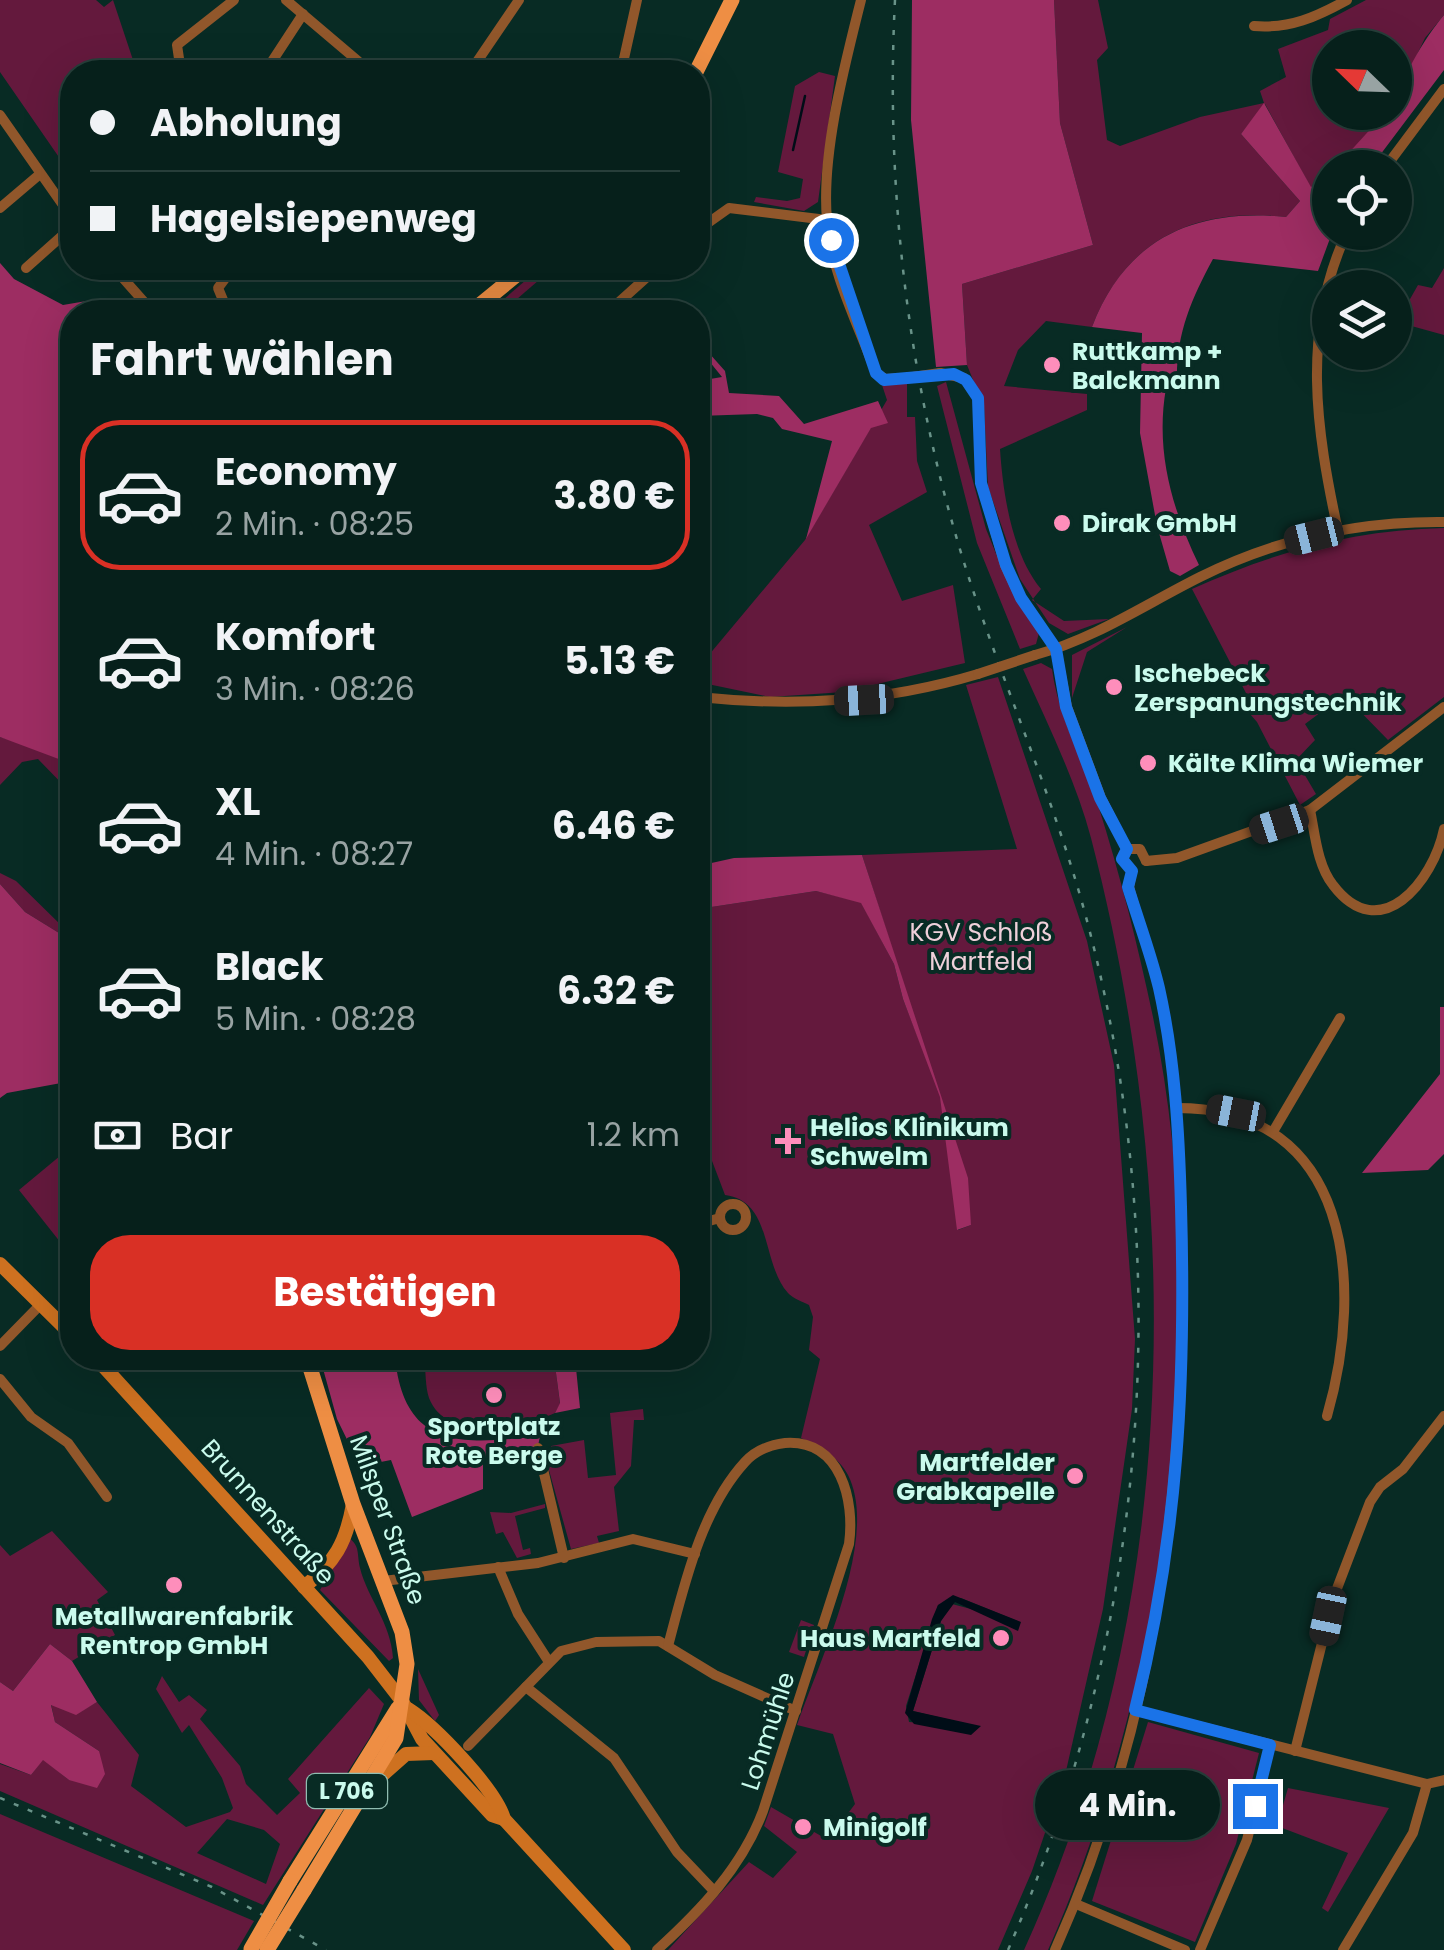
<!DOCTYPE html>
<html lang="de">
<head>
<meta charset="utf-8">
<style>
  :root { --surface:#06201b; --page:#142d28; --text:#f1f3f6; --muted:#98a3a3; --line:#273e3a; --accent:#d93025 }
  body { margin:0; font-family:Poppins,sans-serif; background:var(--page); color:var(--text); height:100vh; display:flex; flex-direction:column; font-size:38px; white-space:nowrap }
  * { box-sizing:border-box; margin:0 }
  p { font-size:32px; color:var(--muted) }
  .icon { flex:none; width:55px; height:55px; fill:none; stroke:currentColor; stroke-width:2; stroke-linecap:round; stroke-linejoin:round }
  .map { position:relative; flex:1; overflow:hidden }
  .drawer { position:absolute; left:60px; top:300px; width:650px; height:1070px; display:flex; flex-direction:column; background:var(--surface); border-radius:40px; box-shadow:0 10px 40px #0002,0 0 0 2px var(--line) }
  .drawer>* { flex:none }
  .hud { position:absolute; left:60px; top:60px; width:650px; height:220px; border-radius:40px; box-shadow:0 10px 40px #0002,0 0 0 2px var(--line); display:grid; align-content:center; height:220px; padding:0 30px; background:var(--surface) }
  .needle { width:65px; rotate:293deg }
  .fabs { position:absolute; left:1312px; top:30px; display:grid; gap:20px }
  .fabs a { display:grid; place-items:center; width:100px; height:100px; border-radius:50%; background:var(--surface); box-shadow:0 10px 40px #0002,0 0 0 2px var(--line); font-size:50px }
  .end { position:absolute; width:45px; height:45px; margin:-22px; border:12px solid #1a73e8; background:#fff; box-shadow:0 0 0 5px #fff }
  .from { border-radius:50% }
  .bubble { position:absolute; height:70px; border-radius:35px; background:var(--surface); box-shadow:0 10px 40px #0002,0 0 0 2px var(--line); font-size:32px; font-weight:700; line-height:70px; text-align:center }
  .car { position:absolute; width:30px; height:60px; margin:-30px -15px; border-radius:12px; box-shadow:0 0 8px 2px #0007; background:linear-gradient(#222 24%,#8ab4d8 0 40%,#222 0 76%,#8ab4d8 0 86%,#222 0) }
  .hud b { display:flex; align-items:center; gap:35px; height:95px; font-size:38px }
  .hud b+b { border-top:2px solid var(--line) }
  .hud i { width:25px; height:25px; background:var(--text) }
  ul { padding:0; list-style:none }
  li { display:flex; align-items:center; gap:30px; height:150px; margin:0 20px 15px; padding:0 10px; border:5px solid transparent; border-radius:40px }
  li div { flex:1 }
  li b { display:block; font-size:38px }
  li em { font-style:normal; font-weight:700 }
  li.current { border-color:var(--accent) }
  li>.icon { width:90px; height:90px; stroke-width:1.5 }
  h2 { padding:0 30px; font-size:45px; line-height:120px }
  .pay { display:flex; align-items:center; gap:25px; height:110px; padding:0 30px; font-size:38px }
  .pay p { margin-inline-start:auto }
  .cta { display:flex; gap:20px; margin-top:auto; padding:20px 30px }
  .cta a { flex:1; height:115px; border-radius:40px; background:var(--accent); color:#fff; font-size:40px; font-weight:700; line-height:115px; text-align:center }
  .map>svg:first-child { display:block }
  .green { fill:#64193d; fill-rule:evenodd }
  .forest { fill:#9d2d62 }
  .water { fill:#000d17 }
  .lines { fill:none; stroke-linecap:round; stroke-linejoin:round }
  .stream { stroke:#000d17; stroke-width:2.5 }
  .minor { stroke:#91572b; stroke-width:10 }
  .secondary { stroke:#ce7120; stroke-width:14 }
  .primary { stroke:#ee8e44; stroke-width:15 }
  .rail { stroke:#699389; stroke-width:2.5; stroke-dasharray:5 10; stroke-linecap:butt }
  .minor-bridge { stroke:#91572b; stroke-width:10 }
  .primary-bridge { stroke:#ee8e44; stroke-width:15 }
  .route { stroke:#1a73e8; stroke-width:12 }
  .poi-dot { fill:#fe8ebb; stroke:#082b24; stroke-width:4 }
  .labels { text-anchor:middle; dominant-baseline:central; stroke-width:8; stroke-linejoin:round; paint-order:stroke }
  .shield { fill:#082b24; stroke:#90bdb1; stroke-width:2.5 }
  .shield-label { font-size:22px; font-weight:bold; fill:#cafbed }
  .poi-label { font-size:25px; font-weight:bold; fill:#cafbed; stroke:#082b24; text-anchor:start }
  .park-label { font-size:25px; fill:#efd0da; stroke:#082b24 }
  .street-label { font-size:25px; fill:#cafbed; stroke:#082b24 }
</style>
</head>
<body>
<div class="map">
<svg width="1444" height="1950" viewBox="0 0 1444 1950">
  <rect width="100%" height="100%" fill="#082b24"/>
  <g class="green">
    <polygon points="0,0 96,0 104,7 113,0 137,72 72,72 72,176 0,72"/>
    <path d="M 1054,0 L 1098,0 L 1108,48 L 1097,60 L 1107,140 L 1120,146 L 1200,117 L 1264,103 L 1260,91 L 1286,77 L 1278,49 L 1328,30 L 1330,19 L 1366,0 L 1444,0 L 1444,15 L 1425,38 L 1395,100 L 1395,48 L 1330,48 L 1330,112 L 1385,113 L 1347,159 L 1330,168 L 1330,173 L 1311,188 L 1265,104 L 1241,134 L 1300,201 L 1286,217 C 1196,207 1126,238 1092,327 L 1046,321 L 1018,350 L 1004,386 L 1087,394 L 1087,410 L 1000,449 C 1003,494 1012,554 1041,589 L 1032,600 L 1064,621 L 1109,619 L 1068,634 L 1049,623 L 1020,579 L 988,487 L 984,407 L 967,365 L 962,284 L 1093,245 L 1060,123 Z"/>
    <polygon points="819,72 835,76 818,202 804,211 754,202 756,197 787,201 800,198 803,179 778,172 795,86"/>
    <polygon points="540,268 553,268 502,312 489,312"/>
    <polygon points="1444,268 1444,335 1397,322 1418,285 1432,288"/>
    <polygon points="907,382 907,417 915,417 917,461 927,492 869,525 902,601 953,585 965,663 844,692 770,697 698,682 698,668 805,540 887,400 882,385"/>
    <polygon points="946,382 986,529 1003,571 1039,633 1036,644 1020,649 977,543 937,386"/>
    <path d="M 1444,528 L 1444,697 L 1388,740 L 1344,695 L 1305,724 L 1315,740 L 1296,760 L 1316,794 L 1300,805 L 1257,722 L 1236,698 L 1247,695 L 1192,589 C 1274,552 1353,530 1444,528 Z"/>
    <polygon points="1127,627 1087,652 1072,698 1072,655"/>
    <path d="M 1041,663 L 1052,669 C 1058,716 1083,760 1098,805 C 1120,874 1138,946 1153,1017 C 1214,1311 1170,1676 1048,1950 L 1024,1950 C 1182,1604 1185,1201 1091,838 C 1076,781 1047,723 1023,669 Z"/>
    <path d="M 998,677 L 1087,941 L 1114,1065 L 1135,1339 L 1132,1409 L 1103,1609 L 1066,1771 L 1032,1871 L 998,1950 L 668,1950 L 749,1862 L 773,1878 L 797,1852 L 764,1826 L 771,1807 L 828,1840 L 855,1804 L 833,1734 L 797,1725 C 819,1661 880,1538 848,1475 C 838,1456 819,1447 801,1438 L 820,1359 L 809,1350 L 813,1317 L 809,1305 C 803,1302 792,1298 788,1293 C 761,1263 773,1201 725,1195 L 698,1124 L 698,909 L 816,891 L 861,902 L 894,964 L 903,999 L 933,1076 L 862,855 L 1017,849 L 966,685 ZM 942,1104 L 971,1225 L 958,1230 ZM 961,1598 L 1020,1622 L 952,1604 L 941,1621 L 913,1711 L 980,1727 L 909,1722 L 906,1706 L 938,1605 Z"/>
    <polygon points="0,737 41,749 72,766 72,794 38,759 22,762 0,785"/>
    <polygon points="0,873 16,881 65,929 72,929 72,941 25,912 0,884"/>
    <polygon points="72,1146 72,1257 19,1190"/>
    <path d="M 424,1358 L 554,1358 L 560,1404 L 555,1413 C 522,1427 447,1444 429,1398 C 425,1387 426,1370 424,1358 Z"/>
    <polygon points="643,1409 644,1420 634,1420 631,1466 614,1487 619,1531 597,1536 599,1543 571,1549 547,1463 553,1455 551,1446 584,1440 588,1478 616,1475 610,1413"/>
    <polygon points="545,1504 545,1508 515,1516 523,1550 530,1548 531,1554 517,1558 503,1532 496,1534 490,1512 511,1513"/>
    <polygon points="52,1531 108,1592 97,1600 115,1635 72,1661 50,1644 13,1691 0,1682 0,1545 10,1556"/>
    <path d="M 350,1539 C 360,1546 357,1555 360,1568 C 367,1597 391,1623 393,1658 L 389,1661 L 320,1590 Z"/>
    <polygon points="801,1620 814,1625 804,1657 789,1652"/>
    <polygon points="418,1669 439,1715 435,1721 419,1700"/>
    <path d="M 162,1676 L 179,1702 L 189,1695 L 207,1710 L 200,1719 L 240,1766 L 246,1784 L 277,1815 L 300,1793 L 288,1779 L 369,1688 L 384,1704 L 370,1737 L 263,1905 L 0,1791 L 0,1764 L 31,1775 L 43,1759 L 69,1780 L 99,1751 L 55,1722 L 51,1704 L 76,1714 L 97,1702 L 139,1755 L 131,1786 L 186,1827 L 230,1812 L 233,1808 L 222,1778 L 189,1725 L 182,1733 L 156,1689 ZM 227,1819 L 264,1830 L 280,1844 L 266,1884 L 197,1853 Z"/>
    <polygon points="1148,1722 1259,1753 1236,1844 1195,1942 1092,1901"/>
    <polygon points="1288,1788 1389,1808 1328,1912 1322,1908 1348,1853 1277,1826"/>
    <polygon points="0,1814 254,1921 237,1950 0,1950"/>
  </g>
  <g class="forest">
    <polygon points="912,0 1054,0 1060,123 1093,245 962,284 967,365 936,367 911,120"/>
    <path d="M 1444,15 L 1444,70 L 1371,167 L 1336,167 L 1385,113 L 1395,112 C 1395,86 1426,36 1444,15 Z"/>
    <path d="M 1264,103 L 1311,187 L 1330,173 L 1332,233 L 1318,271 L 1213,259 C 1191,300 1176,334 1177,381 L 1166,388 C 1155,451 1172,509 1199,565 L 1180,576 L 1170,571 L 1157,526 L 1140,433 L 1142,333 L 1092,327 C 1126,238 1195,208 1286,217 L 1300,201 L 1241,134 Z"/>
    <polygon points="0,263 14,279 63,305 98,299 104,307 101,312 72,312 72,764 0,737"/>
    <polygon points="709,353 725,371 729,393 779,396 804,424 878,401 888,423 871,428 806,539 832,441 782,429 773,418 757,414 698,416 698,381 722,377 705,356"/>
    <polygon points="862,855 968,1178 971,1225 957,1230 940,1097 903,999 894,964 861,903 816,891 698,909 698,866 734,858"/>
    <polygon points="0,884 25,912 72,941 72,1081 7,1093 0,1098"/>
    <polygon points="1440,1007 1444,1007 1444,1154 1428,1170 1362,1173 1440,1074"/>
    <path d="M 320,1358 L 395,1358 C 405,1452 465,1444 540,1436 L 538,1446 L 483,1458 L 483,1489 L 412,1517 L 391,1460 L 360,1466 L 337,1419 Z"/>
    <polygon points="554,1358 575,1358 580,1408 555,1413 560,1403"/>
    <polygon points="50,1644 72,1661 97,1702 76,1715 51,1705 55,1722 99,1751 105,1774 97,1788 69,1780 43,1760 31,1775 0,1763 0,1682 13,1691"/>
  </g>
  <polygon class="water" points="953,1595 1021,1622 1018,1631 955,1602 941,1621 913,1711 981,1726 971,1735 914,1724 905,1713 932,1619 938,1605"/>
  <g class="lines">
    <polyline class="stream" points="793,150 805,96"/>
    <g class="minor">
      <polyline points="286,0 358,61 364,72"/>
      <path d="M 861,0 C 845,64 821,154 827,220 C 831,272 858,324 876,373 L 885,379 L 906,378"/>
      <path d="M 1254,26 C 1290,29 1316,17 1347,0"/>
      <polyline points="269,66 303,14"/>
      <polyline points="181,72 177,45 234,0"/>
      <polyline points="470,72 519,0"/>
      <polyline points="621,72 637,0"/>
      <polyline points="0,115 72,218"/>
      <polyline points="1385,168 1444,89"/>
      <polyline points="0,208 40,174"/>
      <polyline points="698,230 729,208 827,220"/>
      <polyline points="26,268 72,227"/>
      <polyline points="114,268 153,312"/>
      <polyline points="495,268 507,284"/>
      <polyline points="228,312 218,288 233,268"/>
      <polyline points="608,312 657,268"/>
      <polyline points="940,373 964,378 978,398 981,483 1005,565 1021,599 1056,649 1067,707 1101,798 1127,849"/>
      <path d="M 1338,531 C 1316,429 1301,331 1347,232"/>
      <path d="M 1035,655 C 1096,638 1144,605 1200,577 C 1276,539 1359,521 1444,522"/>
      <path d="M 698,697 C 794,707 885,702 978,674"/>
      <path d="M 1310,810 C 1315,833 1317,865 1333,885 C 1380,947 1433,882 1444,829"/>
      <polyline points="1127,849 1122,859 1132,871"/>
      <polyline points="1127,849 1140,849 1146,861"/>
      <polyline points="1146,861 1177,858 1310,810 1444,707"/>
      <path d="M 1177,1108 C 1351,1108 1365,1284 1327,1416"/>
      <polyline points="1274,1130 1340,1018"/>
      <circle cx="733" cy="1217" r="13"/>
      <polyline points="698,1224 720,1218"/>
      <polyline points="0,1346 41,1304"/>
      <polyline points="0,1379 31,1417 68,1443 107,1497"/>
      <polyline points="538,1448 564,1558"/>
      <polyline points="498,1567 518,1614 549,1662"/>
      <polyline points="383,1581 538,1563 633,1539 695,1554"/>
      <polyline points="526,1687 614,1758 677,1852 714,1891"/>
      <polyline points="1135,1710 1427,1784 1444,1780"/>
      <polyline points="468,1746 561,1651 596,1642 659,1641 715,1675 796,1711"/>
      <polyline points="1295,1751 1333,1599 1370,1502 1380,1487 1403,1469 1444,1416"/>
      <polyline points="1076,1904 1185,1950"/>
      <path d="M 657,1950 C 701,1910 742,1867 763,1811 L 849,1544 C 855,1501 841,1439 785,1443 C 769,1445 756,1450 745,1462 C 701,1510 684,1586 668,1646"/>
      <path d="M 1055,1950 C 1160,1716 1189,1461 1181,1208 C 1179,1134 1175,1061 1159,989 C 1151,955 1138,921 1129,887 L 1132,871"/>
      <polyline points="1200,1950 1247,1840 1270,1745"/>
      <polyline points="1343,1950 1413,1833 1427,1784"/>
    </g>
    <g class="secondary">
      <polyline points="0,1264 72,1335"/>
      <polyline points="96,1358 368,1657 402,1701 422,1739 492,1815 504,1819"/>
      <path d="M 304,1587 C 335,1562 346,1543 353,1504"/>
      <path d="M 408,1709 C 435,1726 496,1790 504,1819 L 624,1950"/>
      <polyline points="371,1785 406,1754 434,1753"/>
    </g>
    <g class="primary">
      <polyline points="696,72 732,0"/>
      <polyline points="471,312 525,268"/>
      <polyline points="290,1881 398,1708"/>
      <polyline points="304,1890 396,1738 407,1664 402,1632 353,1504 307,1358"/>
    </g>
    <g class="rail">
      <path d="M 895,0 C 885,193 909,392 968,575 C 1005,690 1055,801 1086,917 C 1177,1258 1149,1626 1008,1950"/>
      <polyline points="0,1798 212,1887 326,1950"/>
    </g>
    <g class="minor-bridge">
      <polyline points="906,378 940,373"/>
      <polyline points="978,674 1035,655"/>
    </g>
    <g class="primary-bridge">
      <polyline points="251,1949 290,1881"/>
      <polyline points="267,1950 304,1890"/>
    </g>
  </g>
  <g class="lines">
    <path class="route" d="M 831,240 L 876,373 L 884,380 L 954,374 L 966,380 L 978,398 L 981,483 L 1006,565 L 1021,598 L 1056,649 L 1066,707 L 1100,798 L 1127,849 L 1122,859 L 1132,871 L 1128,887 C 1138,920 1151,954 1159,988 C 1175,1060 1179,1133 1181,1207 C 1186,1382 1178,1538 1135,1710 L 1270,1745 L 1255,1806"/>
  </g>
  <g class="poi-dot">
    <circle cx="1052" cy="365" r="10"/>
    <circle cx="1062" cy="523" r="10"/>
    <circle cx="1114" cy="687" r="10"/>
    <circle cx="1148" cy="763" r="10"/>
    <path d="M783 1126h10v10h10v10h-10v10h-10v-10h-10v-10h10z"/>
    <circle cx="494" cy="1395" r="10"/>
    <circle cx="1075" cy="1476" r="10"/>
    <circle cx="174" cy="1585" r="10"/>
    <circle cx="1001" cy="1638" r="10"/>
    <circle cx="803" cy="1827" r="10"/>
  </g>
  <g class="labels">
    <rect class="shield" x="307" y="1774" width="80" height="34" rx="8"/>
    <g class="shield-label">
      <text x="347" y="1791">L 706</text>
    </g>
    <g class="poi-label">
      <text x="1072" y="351">Ruttkamp +<tspan x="1072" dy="29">Balckmann</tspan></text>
      <text x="1082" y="523">Dirak GmbH</text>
      <text x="1134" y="673">Ischebeck<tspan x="1134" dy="29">Zerspanungstechnik</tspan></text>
      <text x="1168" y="763">Kälte Klima Wiemer</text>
      <text x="810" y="1127">Helios Klinikum<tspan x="810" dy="29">Schwelm</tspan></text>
      <text x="494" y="1426" text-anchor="middle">Sportplatz<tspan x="494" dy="29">Rote Berge</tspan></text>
      <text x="1055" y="1462" text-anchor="end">Martfelder<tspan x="1055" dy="29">Grabkapelle</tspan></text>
      <text x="174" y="1616" text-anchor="middle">Metallwarenfabrik<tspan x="174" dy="29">Rentrop GmbH</tspan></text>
      <text x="981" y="1638" text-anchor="end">Haus Martfeld</text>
      <text x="823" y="1827">Minigolf</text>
    </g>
    <g class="park-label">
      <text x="981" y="932">KGV Schloß<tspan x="981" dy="29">Martfeld</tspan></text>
    </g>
    <g class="street-label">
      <text transform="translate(268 1512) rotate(48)">Brunnenstraße</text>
      <text transform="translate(388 1520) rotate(70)">Milsper Straße</text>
      <text transform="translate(768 1731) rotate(-72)">Lohmühle</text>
    </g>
  </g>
</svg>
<div class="fabs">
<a><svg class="needle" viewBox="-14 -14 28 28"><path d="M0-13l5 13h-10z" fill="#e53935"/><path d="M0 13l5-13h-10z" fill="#98a3a3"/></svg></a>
<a><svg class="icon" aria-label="locate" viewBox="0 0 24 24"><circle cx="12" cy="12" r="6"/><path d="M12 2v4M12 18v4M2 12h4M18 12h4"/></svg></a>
<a><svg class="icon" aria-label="layers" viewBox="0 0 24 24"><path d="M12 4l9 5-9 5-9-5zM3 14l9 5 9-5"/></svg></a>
</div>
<i class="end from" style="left:831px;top:240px"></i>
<i class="end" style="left:1255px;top:1806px"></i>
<div class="bubble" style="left:1035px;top:1770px;width:185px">4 Min.</div>
<i class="car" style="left:1314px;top:536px;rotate:256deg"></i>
<i class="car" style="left:864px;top:700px;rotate:267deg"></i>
<i class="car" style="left:1279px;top:824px;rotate:252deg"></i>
<i class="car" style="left:1236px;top:1113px;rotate:281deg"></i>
<i class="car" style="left:1328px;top:1616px;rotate:192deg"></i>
<div class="hud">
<b><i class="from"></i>Abholung</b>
<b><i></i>Hagelsiepenweg</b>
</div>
<section class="drawer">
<h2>Fahrt wählen</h2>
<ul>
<li class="current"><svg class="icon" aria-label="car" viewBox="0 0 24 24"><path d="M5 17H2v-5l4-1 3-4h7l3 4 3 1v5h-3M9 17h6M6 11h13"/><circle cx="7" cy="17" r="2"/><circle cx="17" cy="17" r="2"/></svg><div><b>Economy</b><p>2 Min. · 08:25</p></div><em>3.80 €</em></li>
<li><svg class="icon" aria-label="car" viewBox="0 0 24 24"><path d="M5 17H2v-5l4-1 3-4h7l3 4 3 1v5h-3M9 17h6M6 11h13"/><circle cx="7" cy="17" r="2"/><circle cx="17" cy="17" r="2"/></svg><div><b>Komfort</b><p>3 Min. · 08:26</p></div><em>5.13 €</em></li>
<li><svg class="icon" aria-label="car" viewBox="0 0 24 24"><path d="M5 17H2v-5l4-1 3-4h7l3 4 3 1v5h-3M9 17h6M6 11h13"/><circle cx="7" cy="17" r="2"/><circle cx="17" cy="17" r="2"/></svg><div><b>XL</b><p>4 Min. · 08:27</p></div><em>6.46 €</em></li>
<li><svg class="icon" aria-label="car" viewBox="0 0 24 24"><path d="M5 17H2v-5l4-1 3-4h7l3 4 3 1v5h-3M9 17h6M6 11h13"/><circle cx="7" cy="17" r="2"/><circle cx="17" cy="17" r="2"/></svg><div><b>Black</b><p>5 Min. · 08:28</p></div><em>6.32 €</em></li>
</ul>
<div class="pay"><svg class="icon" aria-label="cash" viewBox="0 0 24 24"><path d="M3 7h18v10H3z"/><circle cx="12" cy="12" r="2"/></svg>Bar<p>1.2 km</p></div>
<div class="cta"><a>Bestätigen</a></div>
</section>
</div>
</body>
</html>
